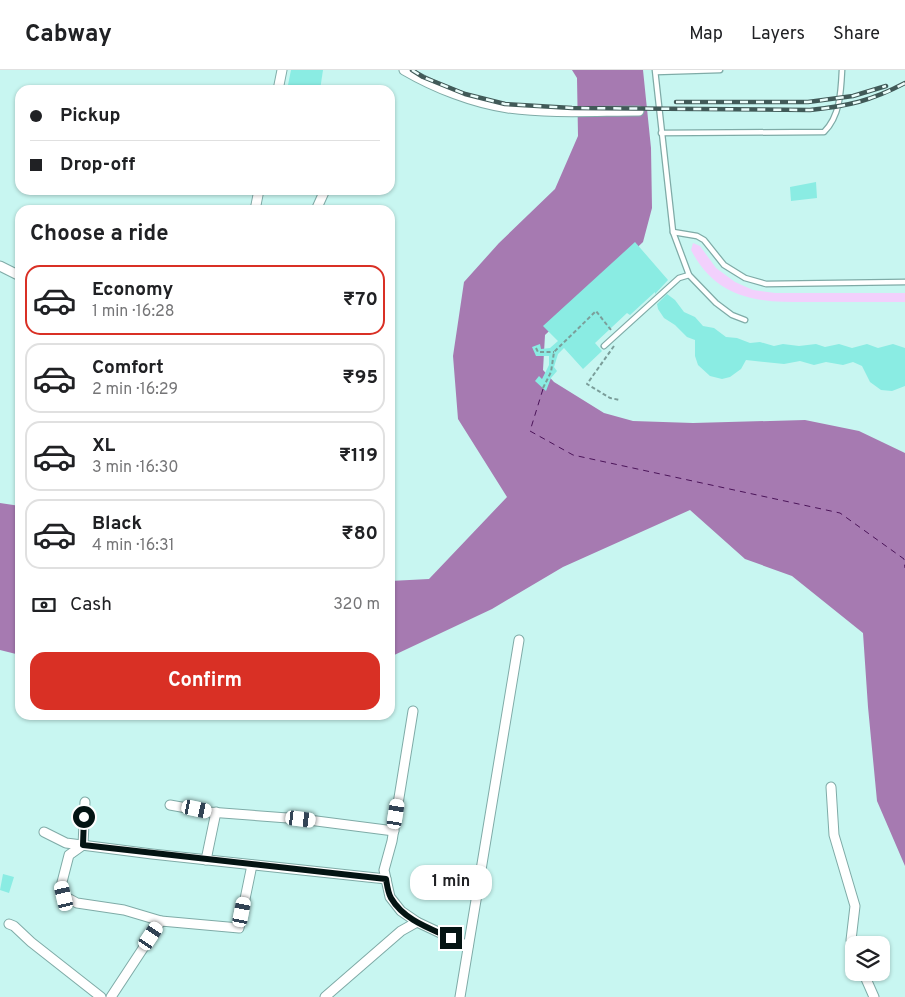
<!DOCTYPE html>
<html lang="en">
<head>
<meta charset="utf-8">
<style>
  :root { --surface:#fff; --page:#f6f6f6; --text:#202124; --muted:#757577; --line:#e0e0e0; --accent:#d93025 }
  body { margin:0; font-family:Overpass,sans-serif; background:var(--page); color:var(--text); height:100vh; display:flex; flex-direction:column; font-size:19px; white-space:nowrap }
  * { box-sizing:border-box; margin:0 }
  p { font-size:16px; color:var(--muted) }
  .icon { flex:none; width:28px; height:28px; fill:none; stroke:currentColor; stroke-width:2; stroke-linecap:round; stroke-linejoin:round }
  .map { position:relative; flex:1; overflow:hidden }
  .side { position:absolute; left:15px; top:135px; width:380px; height:515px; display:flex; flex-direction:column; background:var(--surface); border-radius:15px; box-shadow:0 1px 4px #0004 }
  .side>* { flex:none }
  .banner { position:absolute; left:15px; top:15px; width:380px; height:110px; border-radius:15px; box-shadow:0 1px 4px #0004; display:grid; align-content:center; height:110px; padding:0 15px; background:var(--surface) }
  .controls { position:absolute; left:845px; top:866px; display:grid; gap:10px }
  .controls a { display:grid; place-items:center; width:45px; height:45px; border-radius:10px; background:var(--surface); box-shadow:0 1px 4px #0004; font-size:25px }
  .end { position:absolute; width:22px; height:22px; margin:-11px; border:6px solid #041413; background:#fff; box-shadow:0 0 0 2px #fff }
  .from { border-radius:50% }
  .bubble { position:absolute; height:35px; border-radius:15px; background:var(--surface); box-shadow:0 1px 4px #0004; font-size:16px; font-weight:700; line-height:35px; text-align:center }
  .car { position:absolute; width:15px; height:30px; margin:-15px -8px; border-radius:6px; box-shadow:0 0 4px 1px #0007; background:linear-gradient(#fff 24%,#345 0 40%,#fff 0 76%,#345 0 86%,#fff 0) }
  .banner b { display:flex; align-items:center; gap:18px; height:48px; font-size:19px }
  .banner b+b { border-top:1px solid var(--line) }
  .banner i { width:12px; height:12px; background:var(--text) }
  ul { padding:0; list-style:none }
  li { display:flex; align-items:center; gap:15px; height:70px; margin:0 10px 8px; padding:0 5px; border:2px solid var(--line); border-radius:15px }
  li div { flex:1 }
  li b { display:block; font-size:19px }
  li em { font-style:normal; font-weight:700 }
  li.current { border-color:var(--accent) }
  li>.icon { width:45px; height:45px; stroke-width:1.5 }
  h2 { padding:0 15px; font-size:22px; line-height:60px }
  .pay { display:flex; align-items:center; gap:12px; height:55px; padding:0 15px; font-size:19px }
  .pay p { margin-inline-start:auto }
  .cta { display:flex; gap:10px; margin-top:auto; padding:10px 15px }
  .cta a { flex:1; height:58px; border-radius:15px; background:var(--accent); color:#fff; font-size:20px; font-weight:700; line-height:58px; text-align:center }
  header { display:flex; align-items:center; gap:30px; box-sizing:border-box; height:70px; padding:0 25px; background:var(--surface); border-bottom:1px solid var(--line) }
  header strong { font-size:24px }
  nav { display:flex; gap:28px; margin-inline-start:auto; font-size:18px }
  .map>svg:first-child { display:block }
  .green { fill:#f2d0fc }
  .water { fill:#a67ab1 }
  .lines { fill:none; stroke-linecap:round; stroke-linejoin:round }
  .ferry { stroke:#4b1459; stroke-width:1; stroke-dasharray:6 5; stroke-linecap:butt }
  .building { fill:#8aece3 }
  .lane-casing { stroke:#7faba7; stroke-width:7 }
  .street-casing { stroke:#7faba7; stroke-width:11 }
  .path { stroke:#7b9e9a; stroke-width:2; stroke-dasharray:4 2.5; stroke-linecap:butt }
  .lane { stroke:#fff; stroke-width:4.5 }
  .street { stroke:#fff; stroke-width:9 }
  .rail-casing { stroke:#415a58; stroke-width:4.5 }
  .rail { stroke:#ebfdfb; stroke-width:2.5; stroke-dasharray:8; stroke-linecap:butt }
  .route { stroke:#041413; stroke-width:6 }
</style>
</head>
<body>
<header>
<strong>Cabway</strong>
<nav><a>Map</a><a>Layers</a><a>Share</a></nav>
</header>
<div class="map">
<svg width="905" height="927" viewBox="0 0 905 927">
  <rect width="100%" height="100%" fill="#c8f6f1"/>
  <path class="green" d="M 693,173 L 700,176 L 716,198 L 735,212 L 753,220 L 775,223 L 905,223 L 905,232 C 877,232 849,232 820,232 C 766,232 720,235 691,180 Z"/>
  <g class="water">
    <polygon points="572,0 643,0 651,78 652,138 643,172 545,265 543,300 554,312 604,343 633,351 693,353 805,350 859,361 905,383 905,796 877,731 868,637 863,563 792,506 745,489 690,440 563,497 492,539 390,587 390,511 429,509 507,427 458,349 453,286 464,212 499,173 555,119 578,66 577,8"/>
    <polygon points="0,433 20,436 20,585 0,580"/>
  </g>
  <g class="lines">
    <polyline class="ferry" points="543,319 530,361 573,385 840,443 904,489 905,498"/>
  </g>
  <g class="building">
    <polygon points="291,0 323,0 320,20 287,20"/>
    <polygon points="816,112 817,128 791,131 790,117"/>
    <polygon points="635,172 668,210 655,224 655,222 630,245 627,243 595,273 602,281 583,299 564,278 558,284 554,297 557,301 551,308 546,321 535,311 539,306 542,309 549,295 549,286 536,286 532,277 540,274 541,279 550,278 558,271 543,256"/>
    <polygon points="667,224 675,230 684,242 695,247 703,256 714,258 726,267 737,268 750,273 760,272 774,276 783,274 799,276 816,274 825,277 839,274 852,278 867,274 878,278 893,274 905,278 905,316 892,321 881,320 870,312 862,296 853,292 843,295 826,292 814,295 800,291 784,294 746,290 741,299 730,307 722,309 710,306 698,295 695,286 695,270 687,267 675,255 664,248 658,239 657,234"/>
    <polygon points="3,804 14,807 9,823 0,820"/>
  </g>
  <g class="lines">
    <g class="lane-casing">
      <g id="lane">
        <polyline points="655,0 673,162 689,205 716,233 732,245 745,250"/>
        <polyline points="656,2 720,0"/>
        <path d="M 661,63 L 824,62 C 840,46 841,22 842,0"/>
        <polyline points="673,162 697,166 704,170 724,195 745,208 766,214 905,212"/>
        <polyline points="604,276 679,208 689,205"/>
      </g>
    </g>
    <g class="street-casing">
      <g id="street">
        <path d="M 404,0 C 435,18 473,33 508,38 C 551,44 596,41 639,41"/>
        <polyline points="278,20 282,0"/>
        <polyline points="255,140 259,120"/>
        <polyline points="316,140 325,120"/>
        <polyline points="0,196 20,206"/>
        <polyline points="413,641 392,771 384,800 390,827 401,841 417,852 468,876"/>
        <polyline points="831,717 834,765 855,836 851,870 854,878"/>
        <polyline points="85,732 83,775 69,785 61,816 64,826 77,833 124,840 161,851"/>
        <polyline points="170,735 209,742 301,749 394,761"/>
        <polyline points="44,762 66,773 152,784 386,809"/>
        <polyline points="206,790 216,742"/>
        <polyline points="9,854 14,856 31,872 101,927"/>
        <polyline points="863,902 874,927"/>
        <polyline points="111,927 161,851 239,858 252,795"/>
        <polyline points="325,927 401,861 417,852"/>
        <polyline points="460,927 519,570"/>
      </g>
    </g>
    <g class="path">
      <polyline points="614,276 587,314 610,328 620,330"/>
      <polyline points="536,278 538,282 554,282"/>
      <polyline points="543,318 551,302 554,282 596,241 611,260"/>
    </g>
    <use href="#lane" class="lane"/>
    <use href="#street" class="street"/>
    <g class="rail-casing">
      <g id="rail">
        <path d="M 412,0 L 423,7 L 465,24 L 505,34 L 572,38 L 810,40 C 848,36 871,31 905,13"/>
        <polyline points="676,32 808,32 853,26 886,16"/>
      </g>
    </g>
    <use href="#rail" class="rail"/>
  </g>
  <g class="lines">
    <path class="route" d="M 84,747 L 83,775 L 386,809 C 387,815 388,823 391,828 C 404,850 429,858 451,868"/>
  </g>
</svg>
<div class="controls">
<a><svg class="icon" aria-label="layers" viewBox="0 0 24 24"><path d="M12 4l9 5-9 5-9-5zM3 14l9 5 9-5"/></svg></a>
</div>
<i class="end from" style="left:84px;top:747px"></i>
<i class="end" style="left:451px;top:868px"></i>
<div class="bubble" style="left:410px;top:795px;width:82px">1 min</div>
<i class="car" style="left:197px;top:739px;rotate:102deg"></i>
<i class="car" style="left:396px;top:744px;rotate:9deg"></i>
<i class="car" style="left:301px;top:749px;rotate:97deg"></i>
<i class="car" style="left:64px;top:826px;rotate:347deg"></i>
<i class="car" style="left:242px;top:842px;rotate:11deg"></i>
<i class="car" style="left:151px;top:866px;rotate:34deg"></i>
<div class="banner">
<b><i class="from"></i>Pickup</b>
<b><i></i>Drop-off</b>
</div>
<section class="side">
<h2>Choose a ride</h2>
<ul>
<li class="current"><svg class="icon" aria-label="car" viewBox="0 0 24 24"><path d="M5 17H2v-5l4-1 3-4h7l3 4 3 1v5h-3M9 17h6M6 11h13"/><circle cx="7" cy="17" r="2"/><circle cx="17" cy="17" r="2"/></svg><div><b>Economy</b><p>1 min · 16:28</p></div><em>₹70</em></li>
<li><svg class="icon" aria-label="car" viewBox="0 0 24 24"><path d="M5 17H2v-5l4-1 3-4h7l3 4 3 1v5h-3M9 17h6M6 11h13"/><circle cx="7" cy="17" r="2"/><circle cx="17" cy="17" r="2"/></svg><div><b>Comfort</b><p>2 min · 16:29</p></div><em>₹95</em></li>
<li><svg class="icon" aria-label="car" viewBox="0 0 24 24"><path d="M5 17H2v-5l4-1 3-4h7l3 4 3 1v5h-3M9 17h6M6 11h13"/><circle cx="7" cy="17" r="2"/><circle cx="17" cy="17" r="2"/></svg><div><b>XL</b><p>3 min · 16:30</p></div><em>₹119</em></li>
<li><svg class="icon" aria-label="car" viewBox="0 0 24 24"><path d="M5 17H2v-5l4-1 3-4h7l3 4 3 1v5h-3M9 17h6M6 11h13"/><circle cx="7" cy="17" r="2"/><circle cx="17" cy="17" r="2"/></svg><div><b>Black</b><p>4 min · 16:31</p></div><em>₹80</em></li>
</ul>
<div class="pay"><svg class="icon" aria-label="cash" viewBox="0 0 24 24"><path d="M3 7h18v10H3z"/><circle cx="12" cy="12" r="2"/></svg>Cash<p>320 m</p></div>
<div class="cta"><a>Confirm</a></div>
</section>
</div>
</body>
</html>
